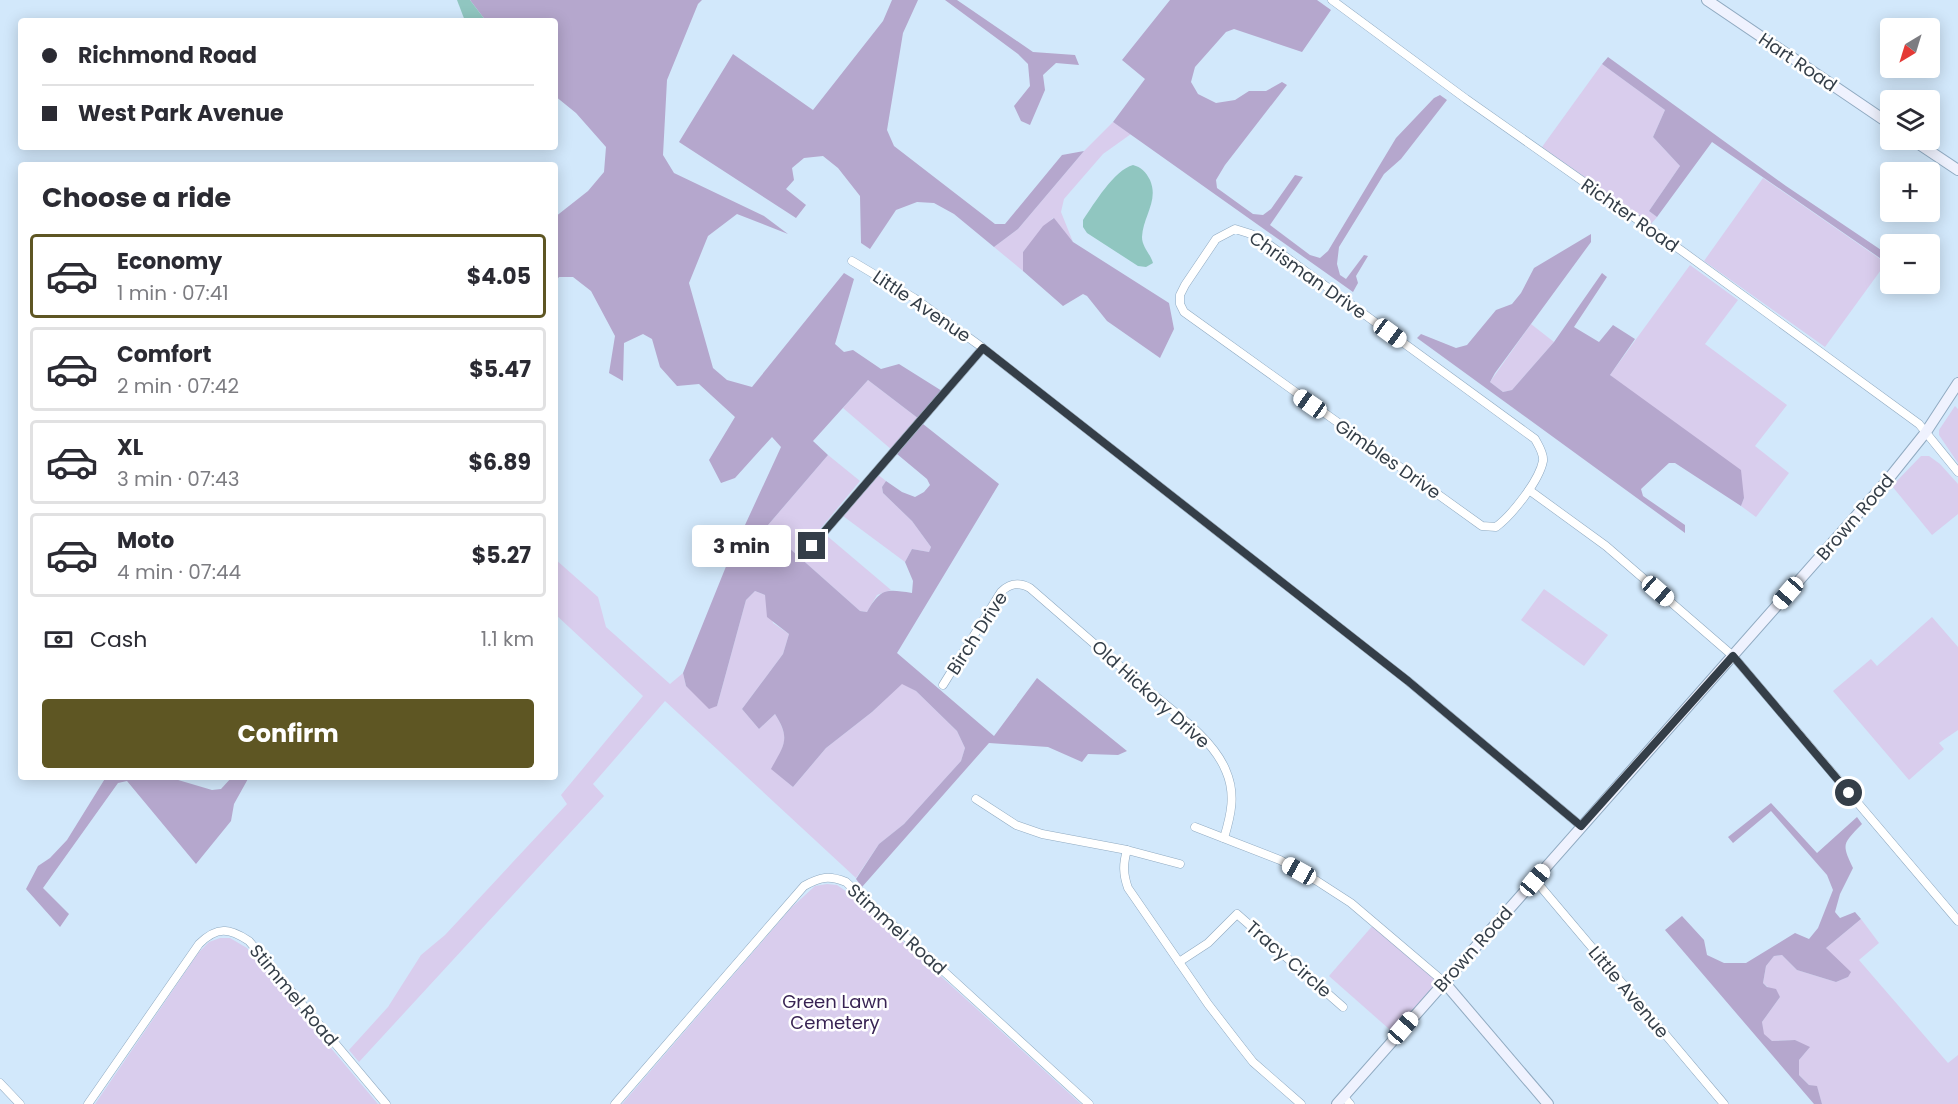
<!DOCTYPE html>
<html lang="en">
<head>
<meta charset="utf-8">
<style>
  :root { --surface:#fff; --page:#f7f7f7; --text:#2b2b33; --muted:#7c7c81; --line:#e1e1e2; --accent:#5e5623 }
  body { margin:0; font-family:Poppins,sans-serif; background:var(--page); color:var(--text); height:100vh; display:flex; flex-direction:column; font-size:22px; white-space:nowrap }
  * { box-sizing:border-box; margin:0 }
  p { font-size:20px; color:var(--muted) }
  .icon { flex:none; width:33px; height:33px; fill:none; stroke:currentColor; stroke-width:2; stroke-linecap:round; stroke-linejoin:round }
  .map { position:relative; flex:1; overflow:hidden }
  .panel { position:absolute; left:18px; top:162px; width:540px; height:618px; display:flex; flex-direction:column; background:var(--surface); border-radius:6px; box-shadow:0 3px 15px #0003 }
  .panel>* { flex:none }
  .banner { position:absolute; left:18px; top:18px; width:540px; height:132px; border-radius:6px; box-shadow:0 3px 15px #0003; display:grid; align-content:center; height:132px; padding:0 24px; background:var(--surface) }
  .needle { width:39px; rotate:218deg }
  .tools { position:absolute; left:1880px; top:18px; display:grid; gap:12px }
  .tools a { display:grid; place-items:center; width:60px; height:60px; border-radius:6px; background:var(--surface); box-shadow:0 3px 15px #0003; font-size:30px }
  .end { position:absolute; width:27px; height:27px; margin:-14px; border:8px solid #343e48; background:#fff; box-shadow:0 0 0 3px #fff }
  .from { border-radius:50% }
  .bubble { position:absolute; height:42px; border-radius:6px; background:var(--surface); box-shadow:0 3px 15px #0003; font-size:20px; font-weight:700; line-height:42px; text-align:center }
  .car { position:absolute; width:18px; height:36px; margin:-18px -9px; border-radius:8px; box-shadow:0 0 4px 2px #0007; background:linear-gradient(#fff 24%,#345 0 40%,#fff 0 76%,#345 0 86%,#fff 0) }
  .banner b { display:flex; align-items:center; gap:21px; height:57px; font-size:22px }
  .banner b+b { border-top:2px solid var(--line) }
  .banner i { width:15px; height:15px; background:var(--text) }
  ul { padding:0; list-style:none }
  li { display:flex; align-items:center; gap:18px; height:84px; margin:0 12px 9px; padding:0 12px; border:3px solid var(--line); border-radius:6px }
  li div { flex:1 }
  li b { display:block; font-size:22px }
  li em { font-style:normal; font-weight:700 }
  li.on { border-color:var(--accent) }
  li>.icon { width:54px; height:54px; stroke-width:1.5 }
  h2 { padding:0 24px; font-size:27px; line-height:72px }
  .pay { display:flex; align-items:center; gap:15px; height:66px; padding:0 24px; font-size:22px }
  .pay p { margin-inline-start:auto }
  .primary-button { display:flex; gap:12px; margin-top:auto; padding:12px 24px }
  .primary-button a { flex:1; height:69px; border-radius:6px; background:var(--accent); color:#fff; font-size:24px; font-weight:700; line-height:69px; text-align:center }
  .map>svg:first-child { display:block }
  .green { fill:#d9cded }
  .forest { fill:#b5a7cd }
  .water { fill:#90c6c0 }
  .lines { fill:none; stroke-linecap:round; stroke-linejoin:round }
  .street-casing { stroke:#90aac1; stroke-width:9 }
  .secondary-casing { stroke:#90aac1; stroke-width:12 }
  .street { stroke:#fff; stroke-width:8 }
  .secondary { stroke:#eff2fe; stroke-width:10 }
  .route { stroke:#343e48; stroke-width:8 }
  .labels { text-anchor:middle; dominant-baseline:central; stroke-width:5; stroke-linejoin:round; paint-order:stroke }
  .street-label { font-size:18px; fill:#343e48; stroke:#fff }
  .park-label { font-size:18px; fill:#382353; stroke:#fff }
</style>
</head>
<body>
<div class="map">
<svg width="1958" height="1104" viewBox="0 0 1958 1104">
  <rect width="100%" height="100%" fill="#d2e8fb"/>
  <g class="green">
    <polygon points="1602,64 1665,110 1653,137 1680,166 1649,211 1657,217 1651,224 1542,147"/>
    <polygon points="1113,122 1131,134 1103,154 1064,199 1061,212 1073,242 1053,218 1023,252 1023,271 994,247 1018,229 1084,151"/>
    <polygon points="1763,178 1886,263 1825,347 1704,261"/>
    <polygon points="1690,265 1738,300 1705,344 1787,405 1755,446 1789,473 1756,517 1741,506 1744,498 1610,375"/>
    <polygon points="1531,324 1554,342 1512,390 1503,392 1490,382"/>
    <polygon points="868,380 919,419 892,450 843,408"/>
    <polygon points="1955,406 1958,409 1958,463 1939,435 1939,430"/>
    <polygon points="828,455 860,481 806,546 812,552 826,535 891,590 877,595 867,612 860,611 770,531 768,525"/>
    <polygon points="1921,456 1929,456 1940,464 1958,484 1958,514 1932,535 1892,486"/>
    <polygon points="877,474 886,481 882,487 883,493 912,521 931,547 929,552 912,549 905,562 843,516"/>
    <path d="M 555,559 L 598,597 L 606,627 L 670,684 L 683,673 L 686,686 L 717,706 L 746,600 L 755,591 L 765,595 L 773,623 L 789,634 L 783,654 L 742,709 L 759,729 L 775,714 C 791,739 784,745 772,769 L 793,787 L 826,748 L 872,712 L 902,683 L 916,691 L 957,731 L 965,748 L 961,761 L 904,824 L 879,844 L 856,878 L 665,701 L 593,784 L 604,796 L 359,1062 L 349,1050 L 388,1007 L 421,955 L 445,935 L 567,804 L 561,795 L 643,696 L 555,614 Z"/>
    <polygon points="1544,589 1608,635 1584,666 1521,620"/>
    <polygon points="1932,617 1958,647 1958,730 1939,743 1944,749 1909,780 1833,691 1871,659 1877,666"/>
    <polygon points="827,884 837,885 853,896 1081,1104 622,1104 792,907 815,886"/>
    <polygon points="1861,919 1879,943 1859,960 1948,1063 1958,1055 1958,1104 1822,1104 1817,1087 1809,1085 1799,1075 1799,1060 1809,1048 1795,1040 1772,1041 1763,1035 1762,1022 1780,997 1763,983 1766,966 1774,956 1782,955 1797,970 1836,982 1848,977 1826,948"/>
    <polygon points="1374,924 1441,982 1397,1036 1329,976"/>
    <polygon points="220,938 230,938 247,948 378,1104 95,1104 199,952 209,942"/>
  </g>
  <g class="forest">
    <path d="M 470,0 L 702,0 L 698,4 L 667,80 L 663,155 L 674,173 L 764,216 L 788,234 L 737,214 L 708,236 L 689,283 L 713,368 L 727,380 L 752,387 L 844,273 L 854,279 L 835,344 L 844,352 L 853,350 L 881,369 L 899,364 L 942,391 L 919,419 L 868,380 L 813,441 L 828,455 L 768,525 L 770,531 L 860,611 L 867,612 C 881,588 886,589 912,593 L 913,581 L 905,562 L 912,549 L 929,552 L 931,547 L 912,521 L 883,493 L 882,487 L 886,481 L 902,492 L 915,497 L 924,492 L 930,485 L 927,479 L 897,454 L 923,424 L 999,484 L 897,653 L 994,736 L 1037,678 L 1127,751 L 1118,755 L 1088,754 L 1082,762 L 1048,747 L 989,743 L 862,887 L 856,879 L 879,844 L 904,824 L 961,761 L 965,748 L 957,731 L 916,691 L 902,684 L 872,712 L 826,748 L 793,787 L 771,769 C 784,745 791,739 775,714 L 759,729 L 742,709 L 783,654 L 789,634 L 767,617 L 765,595 L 755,591 L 746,600 L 717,706 L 709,709 L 686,686 L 683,673 L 727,564 L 781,447 L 772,437 L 735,478 L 721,483 L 709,460 L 735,417 L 699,384 L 677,386 L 660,367 L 652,339 L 643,334 L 624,343 L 623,381 L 609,373 L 615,336 L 591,291 L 573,277 L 559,277 L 555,282 L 555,217 L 588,191 L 604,172 L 606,147 L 576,113 L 555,96 L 555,21 L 486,21 Z"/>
    <polygon points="892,0 918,0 903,33 887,130 894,146 995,224 1005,224 1062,155 1084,151 1018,229 994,247 954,214 934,203 917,202 896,210 870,249 861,243 860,196 838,168 823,156 804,158 792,168 794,180 786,189 806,205 796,218 679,142 733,54 813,110 883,21"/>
    <polygon points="945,0 957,0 1033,52 1075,55 1079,65 1056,63 1043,75 1045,90 1030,125 1021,121 1014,106 1030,86 1028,64 1018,54"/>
    <polygon points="1170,0 1317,0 1331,10 1302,52 1234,29 1226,32 1195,67 1191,82 1198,94 1216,103 1235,100 1249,91 1266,91 1282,82 1287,85 1225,165 1216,180 1217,188 1253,214 1263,215 1271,209 1295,175 1303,177 1270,225 1310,255 1320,258 1328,251 1396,138 1434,98 1440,95 1447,100 1401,159 1384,174 1339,247 1337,264 1340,275 1346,279 1364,255 1368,256 1356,276 1358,283 1353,292 1113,122 1145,79 1122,60"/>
    <polygon points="1608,57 1786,186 1890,256 1890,265 1712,142 1657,217 1649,211 1680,166 1653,137 1665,110 1602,64"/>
    <polygon points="1054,218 1073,242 1169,303 1174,329 1160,358 1107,321 1087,296 1083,294 1063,306 1023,271 1023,252 1043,226"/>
    <polygon points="1591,234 1591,242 1495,373 1490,382 1503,392 1512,390 1554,342 1602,273 1607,277 1574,327 1599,342 1613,325 1635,339 1610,375 1741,470 1744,498 1741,506 1675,463 1669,463 1641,489 1643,496 1685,525 1685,533 1417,338 1421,334 1456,348 1467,345 1496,310 1512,304 1521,293 1534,268"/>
    <polygon points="106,777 168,777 212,790 221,789 232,777 249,777 234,804 231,821 196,864 127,781 118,783 43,888 69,914 60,927 26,889 38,866 50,858 67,840"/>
    <path d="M 1771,803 L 1817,853 L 1857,817 L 1862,824 C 1843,844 1841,843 1853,868 L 1840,894 L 1835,912 L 1840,918 L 1855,912 L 1861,919 L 1826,948 L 1851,972 L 1848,977 L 1836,982 L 1797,970 L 1782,955 L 1774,956 L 1766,966 L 1763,983 L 1767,987 L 1776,989 L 1780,997 L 1762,1022 L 1764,1034 L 1772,1041 L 1795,1040 L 1810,1047 L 1799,1060 L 1799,1075 L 1809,1085 L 1817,1086 L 1822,1104 L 1814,1104 L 1665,930 L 1682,916 L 1704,940 L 1707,955 L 1724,963 L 1746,963 L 1795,933 L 1809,939 L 1818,928 L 1833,890 L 1827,875 L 1771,811 L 1733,843 L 1728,837 Z"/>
  </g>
  <g class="water">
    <polygon points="457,0 470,0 486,21 465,21"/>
    <path d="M 1133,165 C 1141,167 1146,172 1150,180 C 1159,201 1143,216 1142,237 C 1142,247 1150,253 1153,263 L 1146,267 L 1138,266 L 1087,233 L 1083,227 L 1083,220 C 1094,204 1114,170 1133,165 Z"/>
  </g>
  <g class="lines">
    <g class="street-casing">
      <g id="street">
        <polyline points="1332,0 1466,99 1682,251 1919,424 1958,472"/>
        <path d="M 1235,229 L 1251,234 L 1264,241 L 1535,439 C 1538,445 1544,453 1543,461 C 1539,481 1512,515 1496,527 L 1482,526 L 1184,312 L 1180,304 L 1180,295 L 1185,285 L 1216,239 Z"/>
        <polyline points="852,261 914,298 983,348 1408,681 1581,826"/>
        <polyline points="1529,490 1606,546 1733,656 1958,921"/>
        <polyline points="812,546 983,348"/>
        <path d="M 943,685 L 1001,592 C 1010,583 1019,582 1030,588 C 1068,621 1106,654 1144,687 C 1171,710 1213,738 1226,771 C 1236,794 1231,815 1224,838"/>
        <polyline points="976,799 1016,825 1042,834 1127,850 1180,864"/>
        <polyline points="1195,827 1280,860 1317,881 1351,903 1444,982"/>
        <path d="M 1127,850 C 1123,864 1123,874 1128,888 L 1208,1004 L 1235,1039 L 1253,1062 L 1301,1104"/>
        <polyline points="1535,880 1724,1104"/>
        <polyline points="1179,962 1208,943 1237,914 1343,1007"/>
        <polyline points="0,1083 20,1104"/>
        <polyline points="1344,1097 1350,1104"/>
        <path d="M 88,1104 L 199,944 C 217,926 229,928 249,941 L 386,1104"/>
        <path d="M 615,1104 L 804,886 C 820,877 829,875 846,882 L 1089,1104"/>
      </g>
    </g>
    <g class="secondary-casing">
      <g id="secondary">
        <polyline points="1707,0 1890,124"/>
        <polyline points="1913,140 1958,170"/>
        <polyline points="1444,982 1548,1104"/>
        <polyline points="1337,1104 1886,482 1926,432 1958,383"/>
      </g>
    </g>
    <use href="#street" class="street"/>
    <use href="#secondary" class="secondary"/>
  </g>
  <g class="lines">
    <polyline class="route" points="812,546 983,348 1408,681 1581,826 1733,656 1849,793"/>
  </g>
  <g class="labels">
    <g class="street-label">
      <text transform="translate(1798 62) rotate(34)">Hart Road</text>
      <text transform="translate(1630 215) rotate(35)">Richter Road</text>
      <text transform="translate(1308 275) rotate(35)">Chrisman Drive</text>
      <text transform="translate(922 306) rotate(34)">Little Avenue</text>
      <text transform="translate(1388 459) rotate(35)">Gimbles Drive</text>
      <text transform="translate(1855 517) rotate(-49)">Brown Road</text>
      <text transform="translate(977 633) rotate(-57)">Birch Drive</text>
      <text transform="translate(1151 694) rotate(42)">Old Hickory Drive</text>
      <text transform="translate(897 929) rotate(42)">Stimmel Road</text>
      <text transform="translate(1473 949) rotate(-48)">Brown Road</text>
      <text transform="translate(1289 959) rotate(41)">Tracy Circle</text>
      <text transform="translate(1629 992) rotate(50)">Little Avenue</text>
      <text transform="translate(294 995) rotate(50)">Stimmel Road</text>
    </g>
    <g class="park-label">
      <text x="835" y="1001">Green Lawn<tspan x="835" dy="21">Cemetery</tspan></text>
    </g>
  </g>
</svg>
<div class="tools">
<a><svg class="needle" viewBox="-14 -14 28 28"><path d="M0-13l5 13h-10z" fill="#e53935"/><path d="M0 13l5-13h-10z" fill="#7c7c81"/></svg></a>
<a><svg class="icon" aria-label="layers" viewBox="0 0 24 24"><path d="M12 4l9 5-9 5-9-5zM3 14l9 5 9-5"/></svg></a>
<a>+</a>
<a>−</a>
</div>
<i class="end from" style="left:1849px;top:793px"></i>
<i class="end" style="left:812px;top:546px"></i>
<div class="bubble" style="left:692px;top:525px;width:99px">3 min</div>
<i class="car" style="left:1390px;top:333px;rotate:126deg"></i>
<i class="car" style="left:1310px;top:404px;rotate:305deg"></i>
<i class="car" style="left:1658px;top:591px;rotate:131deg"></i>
<i class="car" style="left:1788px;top:593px;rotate:221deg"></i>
<i class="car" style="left:1299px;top:871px;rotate:299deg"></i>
<i class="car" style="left:1535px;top:880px;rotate:40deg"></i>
<i class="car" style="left:1403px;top:1028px;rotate:41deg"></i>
<div class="banner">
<b><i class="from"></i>Richmond Road</b>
<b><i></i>West Park Avenue</b>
</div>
<section class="panel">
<h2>Choose a ride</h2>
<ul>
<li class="on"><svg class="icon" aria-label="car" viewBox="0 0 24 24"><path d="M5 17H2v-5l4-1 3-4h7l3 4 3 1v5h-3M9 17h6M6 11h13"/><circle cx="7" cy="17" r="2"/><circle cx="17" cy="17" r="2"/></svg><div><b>Economy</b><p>1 min · 07:41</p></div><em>$4.05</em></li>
<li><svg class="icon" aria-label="car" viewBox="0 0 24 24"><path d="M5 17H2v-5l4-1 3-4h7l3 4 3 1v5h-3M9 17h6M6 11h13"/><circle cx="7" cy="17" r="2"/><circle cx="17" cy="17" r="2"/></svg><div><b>Comfort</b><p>2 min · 07:42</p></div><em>$5.47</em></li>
<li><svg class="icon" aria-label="car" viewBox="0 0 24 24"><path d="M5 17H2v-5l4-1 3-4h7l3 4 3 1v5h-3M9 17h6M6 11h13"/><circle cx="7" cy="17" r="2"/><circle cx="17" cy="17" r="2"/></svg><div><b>XL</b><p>3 min · 07:43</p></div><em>$6.89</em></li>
<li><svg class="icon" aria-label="car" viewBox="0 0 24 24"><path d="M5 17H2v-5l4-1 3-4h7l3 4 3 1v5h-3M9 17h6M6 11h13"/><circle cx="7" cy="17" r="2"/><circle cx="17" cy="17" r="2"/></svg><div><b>Moto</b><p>4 min · 07:44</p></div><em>$5.27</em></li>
</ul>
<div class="pay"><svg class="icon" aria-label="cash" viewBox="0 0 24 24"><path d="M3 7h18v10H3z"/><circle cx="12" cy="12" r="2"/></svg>Cash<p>1.1 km</p></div>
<div class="primary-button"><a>Confirm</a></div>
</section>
</div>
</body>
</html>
